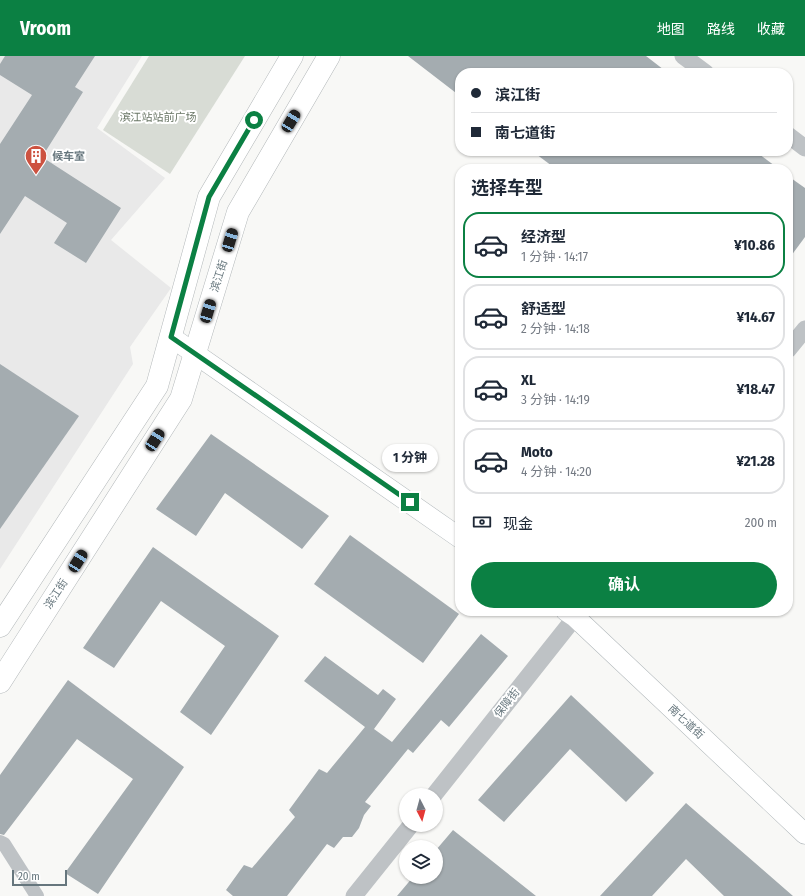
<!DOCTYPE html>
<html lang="zh">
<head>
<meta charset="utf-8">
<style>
  :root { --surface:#fff; --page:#f2f2f3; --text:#1f2937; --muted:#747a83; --line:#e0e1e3; --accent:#0b8043 }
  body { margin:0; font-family:"Fira Sans Condensed","Noto Sans SC",sans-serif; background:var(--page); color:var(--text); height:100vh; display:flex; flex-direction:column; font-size:15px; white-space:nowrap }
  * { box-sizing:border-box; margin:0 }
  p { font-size:13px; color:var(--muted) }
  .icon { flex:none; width:22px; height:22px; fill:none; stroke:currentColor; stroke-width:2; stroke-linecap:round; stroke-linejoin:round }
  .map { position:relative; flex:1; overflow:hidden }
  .panel { position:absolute; left:455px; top:108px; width:338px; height:452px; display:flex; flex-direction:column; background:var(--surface); border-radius:16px; box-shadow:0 1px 3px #0004 }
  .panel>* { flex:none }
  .banner { position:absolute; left:455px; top:12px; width:338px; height:88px; border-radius:16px; box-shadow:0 1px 3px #0004; display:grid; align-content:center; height:88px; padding:0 16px; background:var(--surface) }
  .needle { width:26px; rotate:174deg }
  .buttons { position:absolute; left:399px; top:732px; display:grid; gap:8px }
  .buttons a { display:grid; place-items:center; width:44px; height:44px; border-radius:50%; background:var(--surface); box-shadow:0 1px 3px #0004; font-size:20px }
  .scale { position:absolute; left:12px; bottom:10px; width:55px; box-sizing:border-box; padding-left:4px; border:2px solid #66767d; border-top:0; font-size:11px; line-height:14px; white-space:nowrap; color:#66767d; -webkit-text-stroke:3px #fff; paint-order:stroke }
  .end { position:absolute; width:18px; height:18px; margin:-9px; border:5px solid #0b8043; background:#fff; box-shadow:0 0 0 2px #fff }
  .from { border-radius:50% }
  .bubble { position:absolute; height:28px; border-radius:14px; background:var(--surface); box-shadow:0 1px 3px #0004; font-size:13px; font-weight:700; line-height:28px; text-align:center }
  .car { position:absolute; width:12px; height:24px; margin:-12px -6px; border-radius:5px; box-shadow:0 0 3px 1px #0007; background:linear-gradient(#222 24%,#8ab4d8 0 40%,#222 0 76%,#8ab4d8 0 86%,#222 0) }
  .banner b { display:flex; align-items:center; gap:14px; height:38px; font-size:15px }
  .banner b+b { border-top:1px solid var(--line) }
  .banner i { width:10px; height:10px; background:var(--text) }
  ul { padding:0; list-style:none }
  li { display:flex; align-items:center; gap:12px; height:66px; margin:0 8px 6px; padding:0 8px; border:2px solid var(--line); border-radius:16px }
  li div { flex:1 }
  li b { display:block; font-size:15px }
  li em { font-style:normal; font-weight:700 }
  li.on { border-color:var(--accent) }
  li>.icon { width:36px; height:36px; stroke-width:1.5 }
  h2 { padding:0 16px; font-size:18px; line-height:48px }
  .pay { display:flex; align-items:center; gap:10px; height:44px; padding:0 16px; font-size:15px }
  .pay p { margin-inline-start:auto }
  .primary-button { display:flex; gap:8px; margin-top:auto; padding:8px 16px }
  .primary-button a { flex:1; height:46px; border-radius:24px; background:var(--accent); color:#fff; font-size:16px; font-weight:700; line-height:46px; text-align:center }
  header { display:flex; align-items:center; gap:24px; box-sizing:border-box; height:56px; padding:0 20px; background:var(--accent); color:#fff }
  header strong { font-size:19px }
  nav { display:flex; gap:22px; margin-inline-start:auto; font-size:14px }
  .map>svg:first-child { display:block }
  .built { fill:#e9e9e9 }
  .green { fill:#d8dcd5 }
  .building { fill:#a4acb0 }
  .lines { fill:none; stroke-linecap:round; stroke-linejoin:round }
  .secondary-casing { stroke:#b0b7ba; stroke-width:21 }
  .primary-casing { stroke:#b2b7b9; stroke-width:23 }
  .minor { stroke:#bec2c5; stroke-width:14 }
  .tertiary { stroke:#bec2c5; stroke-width:17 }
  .secondary { stroke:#fff; stroke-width:20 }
  .primary { stroke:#fff; stroke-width:22 }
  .route { stroke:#0b8043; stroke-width:5 }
  .labels { text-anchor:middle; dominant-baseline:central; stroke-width:4; stroke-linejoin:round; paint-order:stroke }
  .park-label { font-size:11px; fill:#697665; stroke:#fff }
  .poi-label { font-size:11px; font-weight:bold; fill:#66767d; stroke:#fff; text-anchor:start }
  .street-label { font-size:11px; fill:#66767d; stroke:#fff }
</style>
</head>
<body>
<header>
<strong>Vroom</strong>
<nav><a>地图</a><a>路线</a><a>收藏</a></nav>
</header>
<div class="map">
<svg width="805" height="840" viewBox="0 0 805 840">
  <rect width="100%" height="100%" fill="#f8f8f6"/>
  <polygon class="built" points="0,0 142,0 97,72 165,122 111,184 171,232 130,291 133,308 0,513"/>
  <polygon class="green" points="149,0 245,0 170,118 103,74"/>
  <g class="building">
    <polygon points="5,0 95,0 75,31 83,36 42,101 121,152 86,207 54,187 67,167 25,140 0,178 0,88 32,39 0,19 0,8"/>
    <polygon points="408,0 646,0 668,17 460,17 460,40"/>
    <polygon points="532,95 755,95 779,113 556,113"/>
    <polygon points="788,120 805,132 805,181 788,204"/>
    <polygon points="0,308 79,360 0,473"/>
    <polygon points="211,378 329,460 302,493 225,437 196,480 156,453"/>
    <polygon points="350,479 459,558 423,607 314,528"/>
    <polygon points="153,491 279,580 211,679 180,656 225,590 161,545 114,612 83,592"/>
    <polygon points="481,578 508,600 449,671 441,664 413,697 408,693 365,746 371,750 364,759 359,772 352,781 343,781 334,792 327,788 287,840 233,840 226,834 244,809 252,812 295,761 289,754 319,713 327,717 365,671 304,625 325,600 378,639 383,633 396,643 374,673 392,686"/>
    <polygon points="68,624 184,711 98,838 65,817 133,723 77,683 4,779 0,778 0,719"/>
    <polygon points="571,639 654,717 626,746 570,693 504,766 478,744"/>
    <polygon points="686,747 793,840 724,840 686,803 652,840 600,840"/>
    <polygon points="453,774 536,840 397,840 413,821 436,821 436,794"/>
  </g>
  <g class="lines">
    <g class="secondary-casing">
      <g id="secondary">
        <polyline points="171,281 460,482"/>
        <polyline points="566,555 575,561 805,778"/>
      </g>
    </g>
    <g class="primary-casing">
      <g id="primary">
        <polyline points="0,570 157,330 209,141 292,0"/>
        <polyline points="0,626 181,343 238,156 329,0"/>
      </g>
    </g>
    <polyline class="minor" points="0,786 4,788 37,840"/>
    <g class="tertiary">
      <polyline points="683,0 706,17"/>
      <polyline points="788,79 805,92"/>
      <polyline points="788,294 805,273"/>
      <polyline points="434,739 580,555"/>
      <polyline points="354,840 411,769"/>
    </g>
    <use href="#secondary" class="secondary"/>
    <use href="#primary" class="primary"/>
  </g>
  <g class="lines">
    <polyline class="route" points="254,64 209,141 171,281 410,446"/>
  </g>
  <defs>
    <g id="building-pin" transform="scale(1.15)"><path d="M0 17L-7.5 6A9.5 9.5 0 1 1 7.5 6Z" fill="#cd5240" stroke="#fff"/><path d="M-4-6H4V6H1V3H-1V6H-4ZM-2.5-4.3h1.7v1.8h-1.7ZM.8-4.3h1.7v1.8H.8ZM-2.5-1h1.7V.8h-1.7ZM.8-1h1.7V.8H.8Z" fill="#fff"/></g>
  </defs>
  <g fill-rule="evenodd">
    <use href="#building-pin" x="36" y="100"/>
  </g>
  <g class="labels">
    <g class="park-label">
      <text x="158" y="61">滨江站站前广场</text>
    </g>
    <g class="poi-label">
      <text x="52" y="100">候车室</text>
    </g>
    <g class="street-label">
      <text transform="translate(219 220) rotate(-73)">滨江街</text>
      <text transform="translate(56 538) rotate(-57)">滨江街</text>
      <text transform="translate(507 647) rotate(-52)">保障街</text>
      <text transform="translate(686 666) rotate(43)">南七道街</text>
    </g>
  </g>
</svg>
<div class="buttons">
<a><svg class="needle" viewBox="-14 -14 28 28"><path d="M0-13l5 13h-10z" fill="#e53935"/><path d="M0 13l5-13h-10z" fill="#747a83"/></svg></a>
<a><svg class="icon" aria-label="layers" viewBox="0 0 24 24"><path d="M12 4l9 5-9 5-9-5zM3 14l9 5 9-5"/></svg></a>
</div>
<div class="scale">20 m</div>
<i class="end from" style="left:254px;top:64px"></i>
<i class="end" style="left:410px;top:446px"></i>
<div class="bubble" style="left:382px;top:388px;width:56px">1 分钟</div>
<i class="car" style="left:291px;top:65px;rotate:31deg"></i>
<i class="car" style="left:230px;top:184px;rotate:17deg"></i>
<i class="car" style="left:208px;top:255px;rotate:17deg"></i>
<i class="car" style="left:155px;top:384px;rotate:33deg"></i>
<i class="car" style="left:78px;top:505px;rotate:32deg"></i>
<div class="banner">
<b><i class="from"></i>滨江街</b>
<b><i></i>南七道街</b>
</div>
<section class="panel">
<h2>选择车型</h2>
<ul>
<li class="on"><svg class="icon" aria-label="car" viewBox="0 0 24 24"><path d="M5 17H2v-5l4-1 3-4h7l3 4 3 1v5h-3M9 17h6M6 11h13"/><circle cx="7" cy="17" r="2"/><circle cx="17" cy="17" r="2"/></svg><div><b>经济型</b><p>1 分钟 · 14:17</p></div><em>¥10.86</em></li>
<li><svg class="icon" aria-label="car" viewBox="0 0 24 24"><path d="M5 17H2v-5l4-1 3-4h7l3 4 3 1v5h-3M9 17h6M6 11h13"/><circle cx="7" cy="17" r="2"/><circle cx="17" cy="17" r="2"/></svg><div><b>舒适型</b><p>2 分钟 · 14:18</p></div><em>¥14.67</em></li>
<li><svg class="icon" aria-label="car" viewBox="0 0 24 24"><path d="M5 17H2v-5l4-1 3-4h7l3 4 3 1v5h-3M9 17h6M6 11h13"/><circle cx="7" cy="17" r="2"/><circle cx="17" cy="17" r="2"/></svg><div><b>XL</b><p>3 分钟 · 14:19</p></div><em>¥18.47</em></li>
<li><svg class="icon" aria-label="car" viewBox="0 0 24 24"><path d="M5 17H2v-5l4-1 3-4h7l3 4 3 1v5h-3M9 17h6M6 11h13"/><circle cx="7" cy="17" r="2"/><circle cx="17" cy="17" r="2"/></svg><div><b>Moto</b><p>4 分钟 · 14:20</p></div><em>¥21.28</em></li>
</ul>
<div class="pay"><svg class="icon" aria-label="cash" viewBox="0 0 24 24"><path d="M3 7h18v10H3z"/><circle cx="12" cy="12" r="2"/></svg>现金<p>200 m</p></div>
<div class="primary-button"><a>确认</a></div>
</section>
</div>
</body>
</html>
